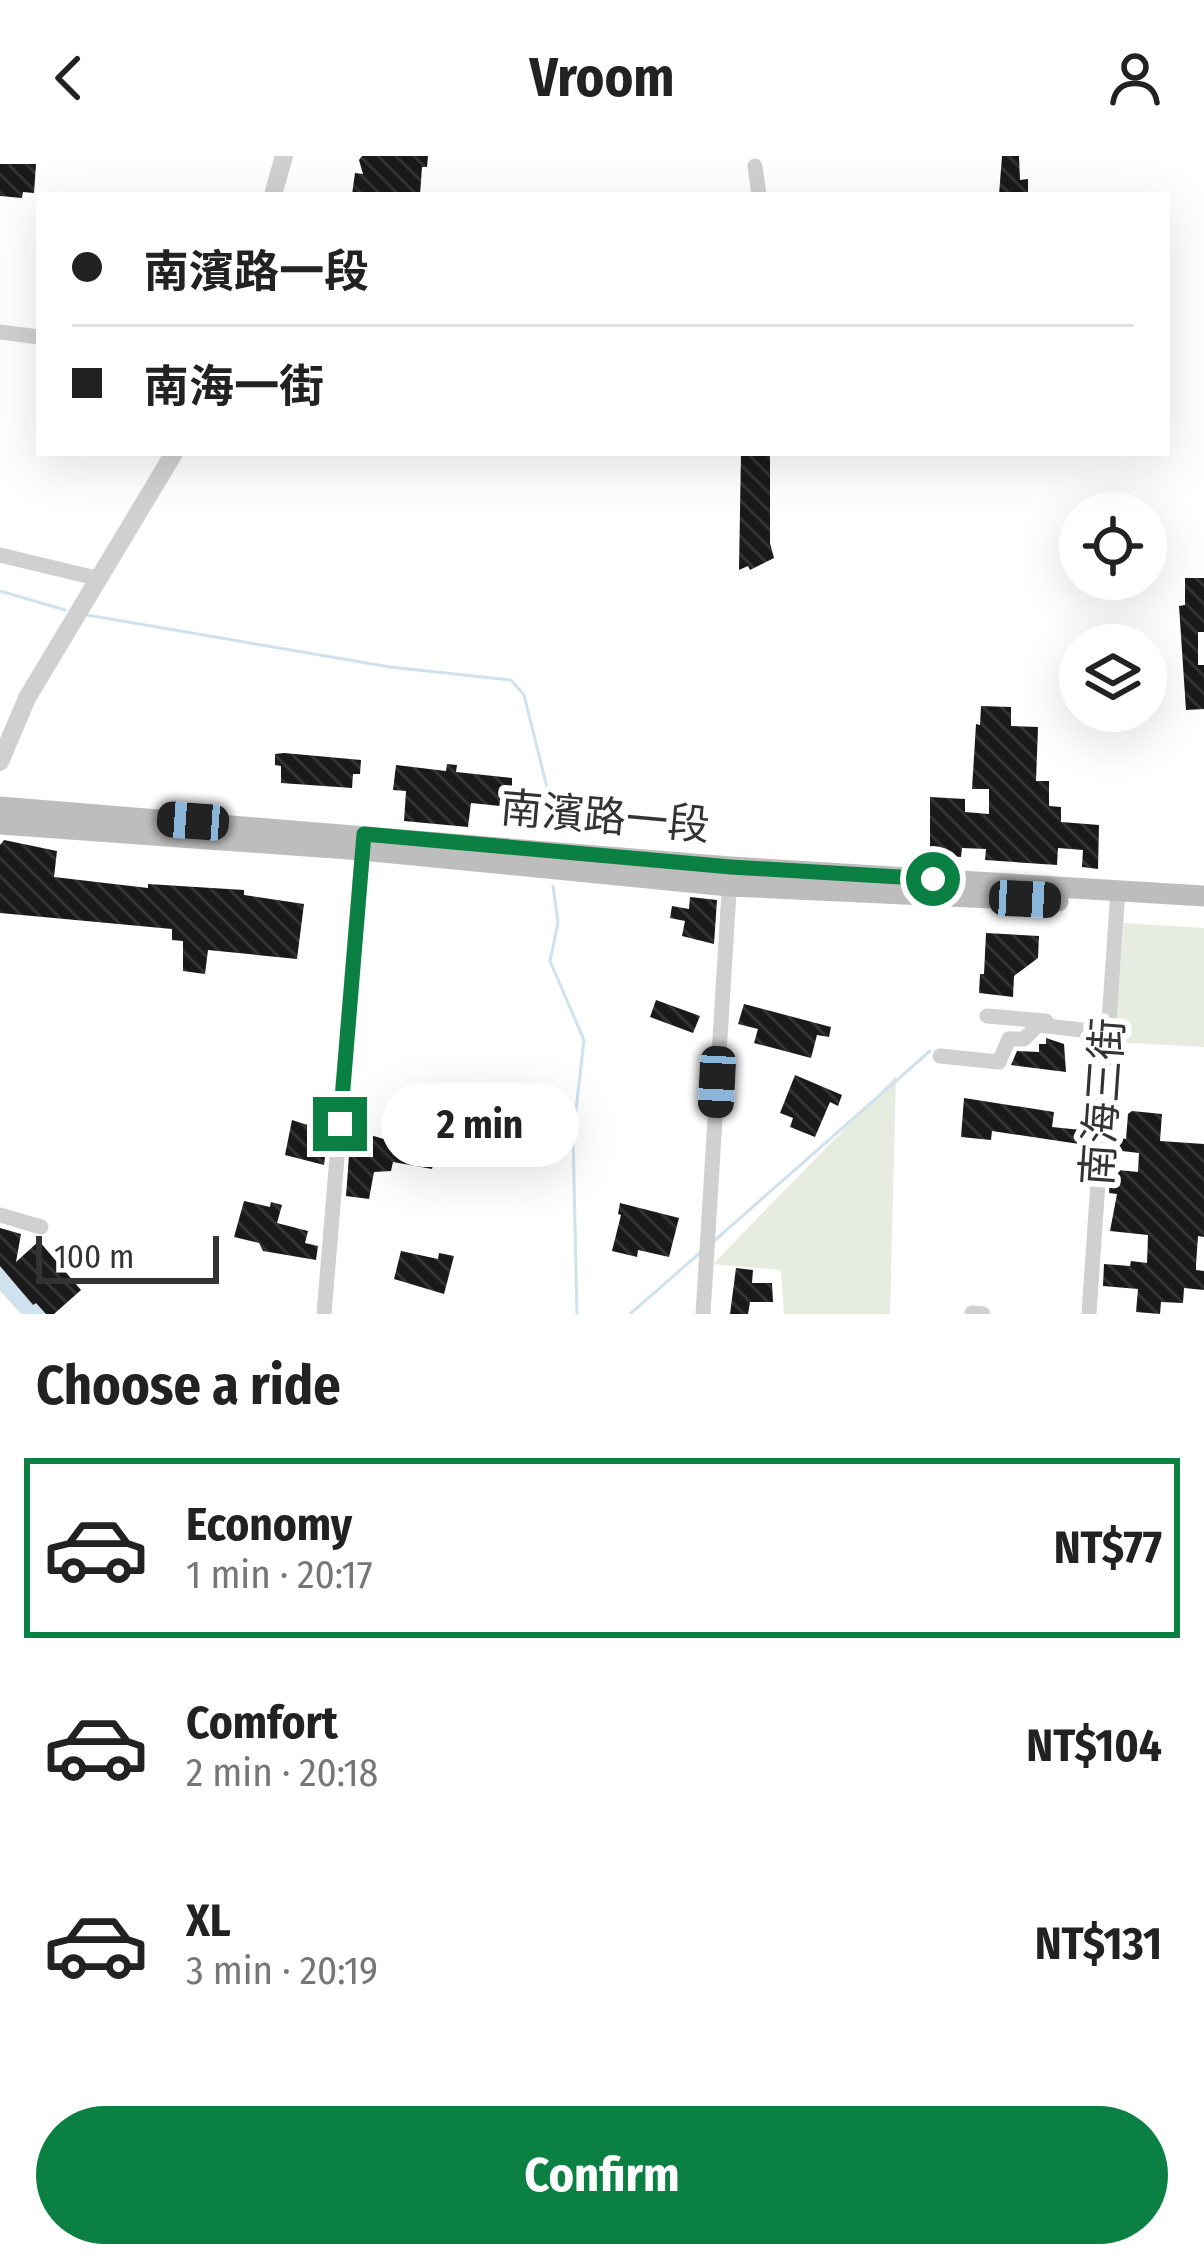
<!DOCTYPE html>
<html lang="en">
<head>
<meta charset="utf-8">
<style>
  :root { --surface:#fff; --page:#f6f6f6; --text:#222; --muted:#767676; --line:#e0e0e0; --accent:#0b8043 }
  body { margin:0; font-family:"Fira Sans Condensed","Noto Sans TC",sans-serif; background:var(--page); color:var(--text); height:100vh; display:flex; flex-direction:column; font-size:45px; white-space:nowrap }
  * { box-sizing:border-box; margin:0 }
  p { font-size:39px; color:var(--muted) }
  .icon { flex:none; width:66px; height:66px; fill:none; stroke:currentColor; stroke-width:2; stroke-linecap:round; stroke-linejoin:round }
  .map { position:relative; height:1158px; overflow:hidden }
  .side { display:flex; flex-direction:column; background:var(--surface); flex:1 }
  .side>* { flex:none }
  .hud { position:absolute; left:36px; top:36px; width:1134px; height:264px; border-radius:0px; box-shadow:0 12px 48px #0002; display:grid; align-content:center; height:264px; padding:0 36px; background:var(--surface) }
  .buttons { position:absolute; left:1059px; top:336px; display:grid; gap:24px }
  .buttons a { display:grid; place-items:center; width:108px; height:108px; border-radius:50%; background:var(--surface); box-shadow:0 12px 48px #0002; font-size:60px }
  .scale { position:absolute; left:36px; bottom:30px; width:183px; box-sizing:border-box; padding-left:12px; border:6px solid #333; border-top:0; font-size:33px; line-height:42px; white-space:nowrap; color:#333; -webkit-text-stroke:9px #fff; paint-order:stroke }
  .end { position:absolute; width:54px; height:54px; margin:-27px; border:15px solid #0b8043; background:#fff; box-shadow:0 0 0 6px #fff }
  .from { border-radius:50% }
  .bubble { position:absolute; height:84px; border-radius:42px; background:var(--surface); box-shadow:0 12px 48px #0002; font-size:39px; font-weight:700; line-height:84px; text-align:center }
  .car { position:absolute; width:36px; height:72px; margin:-36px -18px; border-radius:15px; box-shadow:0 0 9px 3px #0007; background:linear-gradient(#222 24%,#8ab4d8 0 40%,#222 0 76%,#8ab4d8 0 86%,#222 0) }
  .hud b { display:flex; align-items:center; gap:42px; height:114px; font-size:45px }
  .hud b+b { border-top:3px solid var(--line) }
  .hud i { width:30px; height:30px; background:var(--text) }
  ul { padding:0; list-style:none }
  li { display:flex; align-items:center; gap:36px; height:180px; margin:0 24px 18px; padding:0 12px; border:6px solid transparent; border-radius:0px }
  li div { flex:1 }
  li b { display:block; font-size:45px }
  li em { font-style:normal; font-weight:700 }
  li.active { border-color:var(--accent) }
  li>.icon { width:108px; height:108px; stroke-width:1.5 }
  h2 { padding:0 36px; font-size:54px; line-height:144px }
  .button { display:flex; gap:24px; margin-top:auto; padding:24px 36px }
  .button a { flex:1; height:138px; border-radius:72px; background:var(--accent); color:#fff; font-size:48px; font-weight:700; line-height:138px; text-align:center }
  header { display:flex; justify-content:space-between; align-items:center; height:156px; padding:0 36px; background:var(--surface); font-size:54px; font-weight:700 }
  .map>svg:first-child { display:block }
  .green { fill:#e6ecdf }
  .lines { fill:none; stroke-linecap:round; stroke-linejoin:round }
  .stream { stroke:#cfe2ee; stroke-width:3 }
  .river { stroke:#cfe2ee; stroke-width:21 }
  .building { fill:url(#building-back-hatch) }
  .minor { stroke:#d0d0d0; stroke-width:15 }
  .tertiary { stroke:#d0d0d0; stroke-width:18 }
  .secondary { stroke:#bdbdbd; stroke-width:21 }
  .route { stroke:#0b8043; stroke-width:15 }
  .labels { text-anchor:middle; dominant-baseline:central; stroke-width:12; stroke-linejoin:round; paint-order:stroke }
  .street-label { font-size:42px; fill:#333; stroke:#fff }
</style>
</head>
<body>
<header><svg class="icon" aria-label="back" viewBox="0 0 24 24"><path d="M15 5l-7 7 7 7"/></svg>Vroom<svg class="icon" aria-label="person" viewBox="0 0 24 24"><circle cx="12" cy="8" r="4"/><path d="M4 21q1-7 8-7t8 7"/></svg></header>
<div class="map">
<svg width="1204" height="1158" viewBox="0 0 1204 1158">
  <defs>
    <pattern id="building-back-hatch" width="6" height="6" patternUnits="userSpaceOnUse" patternTransform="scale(3)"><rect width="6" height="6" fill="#1a1a1a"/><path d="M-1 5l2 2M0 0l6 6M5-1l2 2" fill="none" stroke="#333"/></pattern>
  </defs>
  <rect width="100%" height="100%" fill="#fff"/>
  <g class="green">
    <polygon points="1124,767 1204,772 1204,891 1114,886"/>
    <polygon points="896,920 890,1158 784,1158 781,1114 713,1108"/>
  </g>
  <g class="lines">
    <g class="stream">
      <polyline points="0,435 65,454"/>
      <polyline points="87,459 390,511 511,524 524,539 557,672"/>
      <polyline points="553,730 558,767 550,805 584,884 573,980 577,1158"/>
      <polyline points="713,1086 930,895"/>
      <polyline points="630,1158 701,1096"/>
    </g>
    <polyline class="river" points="0,1119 35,1158"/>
  </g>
  <g class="building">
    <polygon points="362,0 428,0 427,11 422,11 420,39 352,39 355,17 363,18 359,4"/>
    <polygon points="1002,0 1019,0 1020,24 1028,23 1028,39 999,39"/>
    <polygon points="0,8 36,8 34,37 23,36 22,42 0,40"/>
    <polygon points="741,297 770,297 770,387 774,402 750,414 748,410 739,414"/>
    <polygon points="1185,422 1204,422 1204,476 1198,476 1198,509 1204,509 1204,553 1186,554 1179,450 1185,449"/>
    <polygon points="981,550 1011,551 1011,570 1038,571 1036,625 1049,625 1049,650 1061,651 1061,666 1099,669 1098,713 1082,711 1083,694 1058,692 1057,709 985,704 986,693 962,692 961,701 930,699 930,641 965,643 965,656 989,658 989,633 972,633 976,568 980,569"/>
    <polygon points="284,597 361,604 360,618 353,618 352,632 281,627 281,610 275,609 275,598"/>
    <polygon points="447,608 457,609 456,616 512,622 512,637 501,637 500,650 471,647 468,671 404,665 406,635 393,634 396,609 446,615"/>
    <polygon points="4,684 57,695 54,721 148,732 148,728 244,734 244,739 304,748 297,803 208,794 205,818 183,815 183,785 172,784 172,773 0,757 0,689"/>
    <polygon points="690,741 717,744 714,788 682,780 685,765 670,762 672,750 689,753"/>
    <polygon points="986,777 1039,780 1038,802 1014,820 1013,841 979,837 980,818 984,818"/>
    <polygon points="656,844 700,860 693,877 650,861"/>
    <polygon points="744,848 831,871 829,881 817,879 811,902 754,887 758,873 738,868"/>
    <polygon points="1046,882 1064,888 1066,916 1011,909 1017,895 1039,896 1039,888 1046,888"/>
    <polygon points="795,919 842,939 838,950 830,946 815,981 790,971 793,962 780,957"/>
    <polygon points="964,942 1054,956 1052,971 1081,974 1079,988 992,975 991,984 961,981"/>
    <polygon points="1132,955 1162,958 1160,985 1204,988 1204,1081 1198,1080 1196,1109 1196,1114 1204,1115 1204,1134 1184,1132 1183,1147 1161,1146 1160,1158 1136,1156 1138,1133 1103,1130 1104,1108 1130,1110 1131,1105 1147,1107 1148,1079 1110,1075 1117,1038 1109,1037 1110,1021 1117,1022 1118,1014 1138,1016 1139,997 1113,994 1114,981 1126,983 1128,958"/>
    <polygon points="292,964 320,973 315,990 326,993 324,1009 285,999"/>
    <polygon points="351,973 436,999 432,1013 393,1006 391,1015 374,1016 369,1043 346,1040"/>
    <polygon points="244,1045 270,1051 271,1046 282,1049 277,1067 308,1075 305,1087 318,1090 316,1104 263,1095 259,1087 234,1081"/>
    <polygon points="620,1047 679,1062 669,1101 638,1094 637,1101 612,1095 621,1059 618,1058"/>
    <polygon points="0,1072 21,1078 16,1106 39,1085 81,1134 54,1158 46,1158 36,1147 33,1149 0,1110"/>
    <polygon points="401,1095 438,1103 439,1097 454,1100 444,1138 394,1123"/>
    <polygon points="736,1112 753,1114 752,1127 772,1127 773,1146 750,1146 748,1158 730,1158"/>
  </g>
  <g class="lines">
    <g class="minor">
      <polyline points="755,10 759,39"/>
      <polyline points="0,176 39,181"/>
      <polyline points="0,399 96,422"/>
      <polyline points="987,860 1046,865"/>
      <polyline points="940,900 999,906 1009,883 1024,883 1038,869 1108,877"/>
      <polyline points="0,1059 41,1071"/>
      <polyline points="972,1157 983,1158"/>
      <polyline points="324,1158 363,687"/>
      <polyline points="703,1158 730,720"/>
      <polyline points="1089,1158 1118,734"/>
    </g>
    <g class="tertiary">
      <polyline points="273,39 284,0"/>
      <polyline points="0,606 27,542 174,297"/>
    </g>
    <g class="secondary">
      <polyline points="0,651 731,711 1204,740"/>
      <polyline points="0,668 362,694 729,730 1058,745"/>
    </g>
  </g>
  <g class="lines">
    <polyline class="route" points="340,968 364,678 731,711 933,723"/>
  </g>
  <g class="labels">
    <g class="street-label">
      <text transform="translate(605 661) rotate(5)">南濱路一段</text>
      <text transform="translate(1103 946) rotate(-86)">南海三街</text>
    </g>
  </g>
</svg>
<div class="buttons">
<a><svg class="icon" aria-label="locate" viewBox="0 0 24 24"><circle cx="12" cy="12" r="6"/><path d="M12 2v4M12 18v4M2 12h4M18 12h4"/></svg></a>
<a><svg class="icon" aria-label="layers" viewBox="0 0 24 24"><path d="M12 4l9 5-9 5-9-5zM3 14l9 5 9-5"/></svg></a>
</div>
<div class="scale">100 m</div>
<i class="end from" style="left:933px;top:723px"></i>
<i class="end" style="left:340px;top:968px"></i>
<div class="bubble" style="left:381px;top:927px;width:198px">2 min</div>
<i class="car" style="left:193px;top:665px;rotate:274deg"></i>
<i class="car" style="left:1025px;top:743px;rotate:93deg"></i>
<i class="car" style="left:717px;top:926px;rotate:183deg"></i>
<div class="hud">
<b><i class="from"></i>南濱路一段</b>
<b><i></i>南海一街</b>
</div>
</div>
<section class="side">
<h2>Choose a ride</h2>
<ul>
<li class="active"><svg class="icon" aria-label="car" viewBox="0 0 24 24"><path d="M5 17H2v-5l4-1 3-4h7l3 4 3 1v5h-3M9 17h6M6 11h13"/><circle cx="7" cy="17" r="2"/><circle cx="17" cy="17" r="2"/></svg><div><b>Economy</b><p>1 min · 20:17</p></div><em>NT$77</em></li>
<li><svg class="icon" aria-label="car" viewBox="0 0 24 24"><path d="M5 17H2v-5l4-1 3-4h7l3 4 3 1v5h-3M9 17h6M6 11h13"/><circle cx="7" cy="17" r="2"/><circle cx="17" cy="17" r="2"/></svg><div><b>Comfort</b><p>2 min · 20:18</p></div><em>NT$104</em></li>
<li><svg class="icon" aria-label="car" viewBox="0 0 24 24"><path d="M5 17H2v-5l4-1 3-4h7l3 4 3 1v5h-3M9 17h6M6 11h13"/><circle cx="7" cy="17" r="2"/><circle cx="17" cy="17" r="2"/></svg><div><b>XL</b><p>3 min · 20:19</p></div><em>NT$131</em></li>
</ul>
<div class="button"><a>Confirm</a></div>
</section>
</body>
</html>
